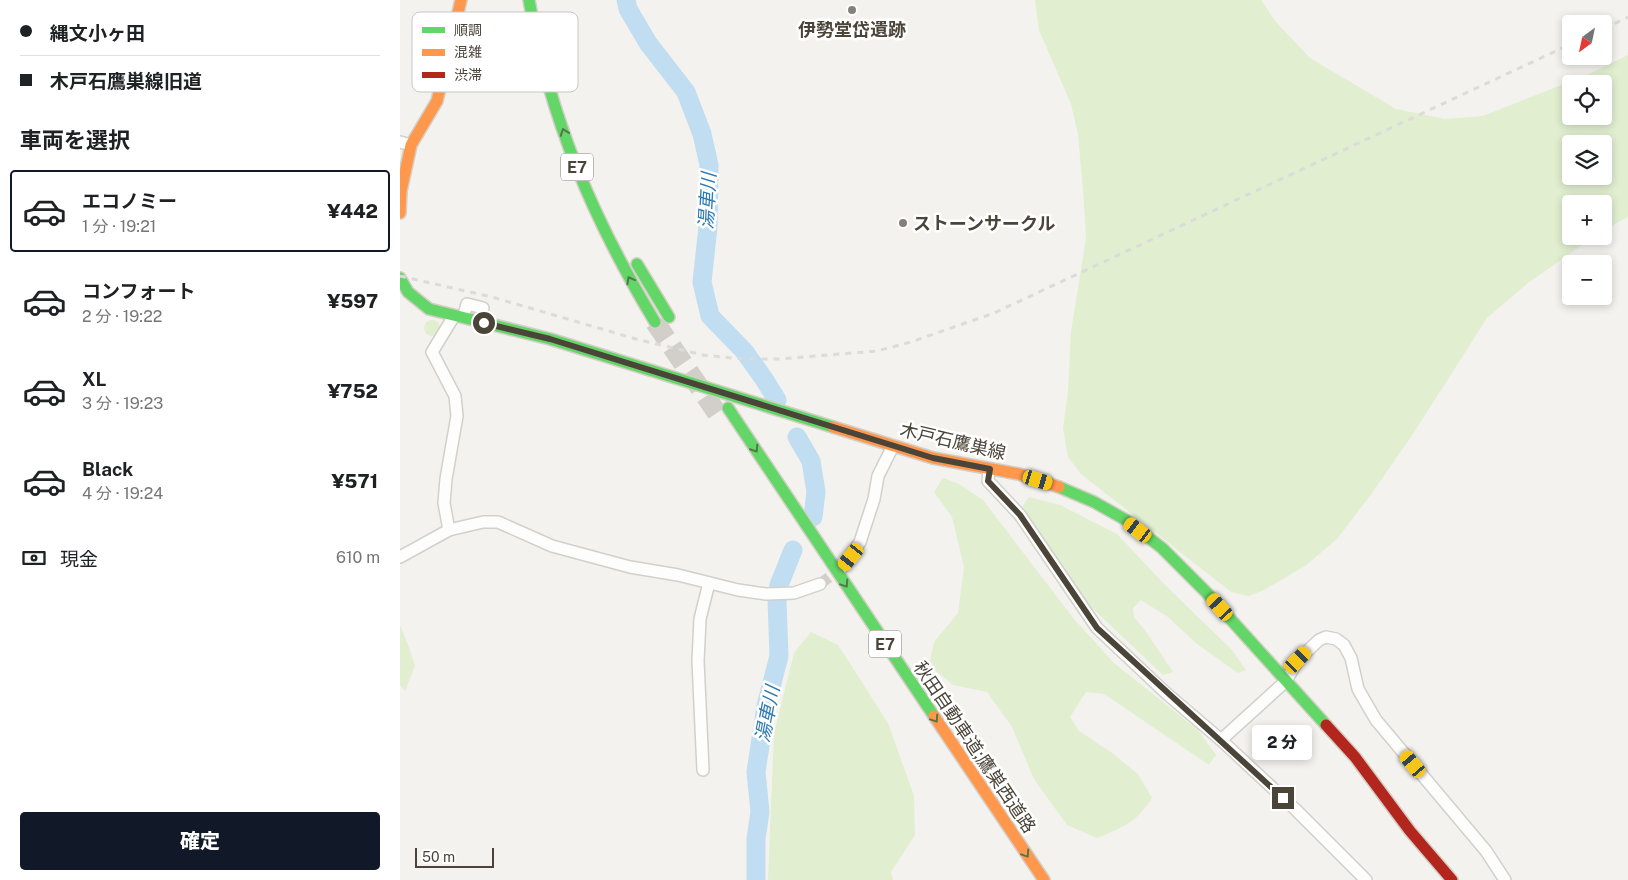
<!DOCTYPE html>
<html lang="ja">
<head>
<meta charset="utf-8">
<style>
  :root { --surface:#fff; --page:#f6f6f6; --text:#202124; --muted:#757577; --line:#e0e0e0; --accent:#111827 }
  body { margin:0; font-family:"Public Sans","Noto Sans JP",sans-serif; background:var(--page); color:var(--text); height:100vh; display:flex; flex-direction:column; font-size:19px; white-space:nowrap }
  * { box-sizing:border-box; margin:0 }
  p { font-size:16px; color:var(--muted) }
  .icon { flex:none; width:28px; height:28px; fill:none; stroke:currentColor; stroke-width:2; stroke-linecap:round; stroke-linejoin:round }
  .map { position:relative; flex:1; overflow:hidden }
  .sheet { display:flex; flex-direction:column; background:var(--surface); width:400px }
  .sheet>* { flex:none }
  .banner { display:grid; align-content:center; height:110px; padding:0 20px; background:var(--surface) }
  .needle { width:32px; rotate:213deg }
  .controls { position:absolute; left:1162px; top:15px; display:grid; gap:10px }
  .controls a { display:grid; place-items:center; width:50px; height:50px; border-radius:5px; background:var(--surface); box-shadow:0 2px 8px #0003; font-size:25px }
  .scale { position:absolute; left:15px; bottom:12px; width:79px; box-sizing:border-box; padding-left:5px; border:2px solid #4b4439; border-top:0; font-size:14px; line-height:18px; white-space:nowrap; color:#4b4439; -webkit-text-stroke:4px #fff; paint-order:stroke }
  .end { position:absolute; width:22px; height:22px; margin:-11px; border:6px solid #4b4439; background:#fff; box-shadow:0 0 0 2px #fff }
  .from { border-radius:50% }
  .bubble { position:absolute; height:35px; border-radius:5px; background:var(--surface); box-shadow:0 2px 8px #0003; font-size:16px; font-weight:800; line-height:35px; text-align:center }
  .car { position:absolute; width:15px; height:30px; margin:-15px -8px; border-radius:6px; box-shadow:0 0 4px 1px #0007; background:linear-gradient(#f5c518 24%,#345 0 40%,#f5c518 0 76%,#345 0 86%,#f5c518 0) }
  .banner b { display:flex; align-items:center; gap:18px; height:48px; font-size:19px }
  .banner b+b { border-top:1px solid var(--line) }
  .banner i { width:12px; height:12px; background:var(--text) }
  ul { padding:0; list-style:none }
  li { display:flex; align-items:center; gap:15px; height:82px; margin:0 10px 8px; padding:0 10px; border:2px solid transparent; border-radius:5px }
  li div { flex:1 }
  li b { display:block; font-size:19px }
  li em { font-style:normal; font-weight:800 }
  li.active { border-color:var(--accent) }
  li>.icon { width:45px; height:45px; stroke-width:1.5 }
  h2 { padding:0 20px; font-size:22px; line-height:60px }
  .pay { display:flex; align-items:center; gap:12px; height:55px; padding:0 20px; font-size:19px }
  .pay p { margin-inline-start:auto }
  .button { display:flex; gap:10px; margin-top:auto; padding:10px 20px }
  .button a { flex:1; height:58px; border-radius:5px; background:var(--accent); color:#fff; font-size:20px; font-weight:800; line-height:58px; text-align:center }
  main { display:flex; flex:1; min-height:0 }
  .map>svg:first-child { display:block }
  .green { fill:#e1eecf; fill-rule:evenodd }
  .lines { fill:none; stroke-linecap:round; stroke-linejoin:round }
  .river { stroke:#c0ddf1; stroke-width:19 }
  .street-tunnel { stroke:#d2cfca; stroke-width:11; stroke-dasharray:11 5.5; stroke-linecap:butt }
  .highway-tunnel { stroke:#d2cfca; stroke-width:20; stroke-dasharray:20 10; stroke-linecap:butt }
  .street-casing { stroke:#d2d0cb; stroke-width:14 }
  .fast-casing { stroke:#d3cfc5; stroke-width:14 }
  .slow-casing { stroke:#d3cfc5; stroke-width:14 }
  .jam-casing { stroke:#d3cfc5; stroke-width:14 }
  .street { stroke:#fdfdfc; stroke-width:11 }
  .fast { stroke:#63d668; stroke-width:11 }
  .slow { stroke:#ff974d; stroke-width:11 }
  .jam { stroke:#b3261e; stroke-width:11 }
  .rail { stroke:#dbdbda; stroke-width:3; stroke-dasharray:6 6; stroke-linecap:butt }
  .oneway { stroke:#537749 }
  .route { stroke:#4b4439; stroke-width:6 }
  .poi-dot { fill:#868178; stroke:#fff; stroke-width:2 }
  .labels { text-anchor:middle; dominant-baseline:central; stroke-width:5; stroke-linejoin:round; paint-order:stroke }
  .shield { fill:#fff; stroke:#817c74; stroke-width:1 }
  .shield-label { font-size:16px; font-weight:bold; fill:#4b4439 }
  .poi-label { font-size:18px; font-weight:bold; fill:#4b4439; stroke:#fff }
  .street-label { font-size:18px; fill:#4b4439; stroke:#fff }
  .water-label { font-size:19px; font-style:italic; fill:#2e7ab2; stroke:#fff }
  .key { fill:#fff; stroke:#c9c7c4; stroke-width:1 }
  .key-label { font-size:14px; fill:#4b4439 }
</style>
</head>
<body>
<main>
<section class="sheet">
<div class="banner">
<b><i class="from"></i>縄文小ヶ田</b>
<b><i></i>木戸石鷹巣線旧道</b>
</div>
<h2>車両を選択</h2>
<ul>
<li class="active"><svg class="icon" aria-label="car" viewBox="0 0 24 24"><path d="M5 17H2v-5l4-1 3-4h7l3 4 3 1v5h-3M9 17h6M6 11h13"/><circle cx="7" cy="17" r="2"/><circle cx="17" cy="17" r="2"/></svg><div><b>エコノミー</b><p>1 分 · 19:21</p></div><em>¥442</em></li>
<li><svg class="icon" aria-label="car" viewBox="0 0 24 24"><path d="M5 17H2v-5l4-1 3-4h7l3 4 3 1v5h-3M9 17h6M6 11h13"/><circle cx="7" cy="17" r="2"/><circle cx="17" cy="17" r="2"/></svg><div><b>コンフォート</b><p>2 分 · 19:22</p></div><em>¥597</em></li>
<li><svg class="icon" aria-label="car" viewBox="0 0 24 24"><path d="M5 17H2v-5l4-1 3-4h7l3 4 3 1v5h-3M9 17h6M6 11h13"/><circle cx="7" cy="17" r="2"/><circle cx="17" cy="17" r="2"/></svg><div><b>XL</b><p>3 分 · 19:23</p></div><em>¥752</em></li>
<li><svg class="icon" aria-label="car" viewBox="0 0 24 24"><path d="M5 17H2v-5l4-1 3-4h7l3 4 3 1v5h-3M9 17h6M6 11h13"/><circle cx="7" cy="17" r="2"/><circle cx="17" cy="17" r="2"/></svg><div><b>Black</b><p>4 分 · 19:24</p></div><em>¥571</em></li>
</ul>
<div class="pay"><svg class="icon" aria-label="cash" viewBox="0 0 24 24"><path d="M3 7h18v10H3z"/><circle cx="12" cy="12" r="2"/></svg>現金<p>610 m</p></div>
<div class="button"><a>確定</a></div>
</section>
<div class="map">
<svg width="1228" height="880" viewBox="0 0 1228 880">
  <rect width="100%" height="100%" fill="#f4f2ee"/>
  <g class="green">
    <path d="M 635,0 L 861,0 L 875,21 L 910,58 L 996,109 L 1045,119 L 1083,116 L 1189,74 L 1228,55 L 1228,217 L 1204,230 L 1204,204 L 1171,204 L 1171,236 L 1195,236 L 1128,283 L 1087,318 L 1011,437 L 972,493 L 937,539 L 905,566 L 864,590 L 849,596 L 831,592 L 681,474 L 668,457 L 663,429 L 668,391 L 671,332 L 686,238 L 683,190 L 678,134 L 671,104 L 639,30 ZM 1171,84 L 1204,84 L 1204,116 L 1171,116 ZM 1171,144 L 1204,144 L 1204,176 L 1171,176 Z"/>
    <circle cx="32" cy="328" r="8"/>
    <path d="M 543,478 L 559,484 L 583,500 L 674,619 L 714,663 L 798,730 L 816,755 L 809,765 L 704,694 L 686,692 L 670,717 L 679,731 L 712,753 L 738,774 L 752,798 C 736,823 723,827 697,838 L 667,825 L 634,779 L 612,727 L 587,692 L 553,685 L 529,665 L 534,642 L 558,613 L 564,567 L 552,517 L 534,492 Z"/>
    <polygon points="629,497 660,505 717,534 764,584 832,650 846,670 838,673 797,644 768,617 741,600 733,608 734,617 744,629 773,672 763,675 688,604 622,507"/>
    <polygon points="0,625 10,650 15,666 5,691 0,685"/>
    <polygon points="411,632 438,645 488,723 514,796 515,835 491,872 493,880 368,880 374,733 394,653"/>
  </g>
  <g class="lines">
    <g class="river">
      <polyline points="226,0 228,9 248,43 286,92 302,134 309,165 308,227 302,282 310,316 344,351 364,379 377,400"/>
      <polyline points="397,437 411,461 416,492 413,517"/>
      <polyline points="356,880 356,839 360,812 356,772 366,706 379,656 377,601 379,585 393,550"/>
    </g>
    <polyline class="street-tunnel" points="420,584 441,568"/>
    <polyline class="highway-tunnel" points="255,322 317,413"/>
    <g class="street-casing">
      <g id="street">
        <polyline points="0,142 11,145"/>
        <polyline points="65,311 67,304 83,308"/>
        <polyline points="589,469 588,481 620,515 697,628 766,693 821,740 895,809 966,880"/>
        <polyline points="49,530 44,503 46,479 57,416 55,396 32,352 54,316"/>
        <polyline points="0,557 49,530 83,522 98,522 152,546 230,567 278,575 338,590 366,594 394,593 420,584"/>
        <polyline points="443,567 460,542 474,499 478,476 493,446"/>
        <polyline points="821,740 886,681 898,660 919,640 926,637 936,639 944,645 951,658 958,689 976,720 1086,851 1105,880"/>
        <polyline points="303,770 298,661 300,619 309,583"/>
      </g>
    </g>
    <g class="fast-casing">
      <g id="fast">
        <path d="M 129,0 C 150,119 193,219 255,322"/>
        <polyline points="237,264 269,317"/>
        <polyline points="0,278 8,292 29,309 150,339 433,427"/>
        <polyline points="328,408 534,716"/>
        <polyline points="659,487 694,502 726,520 762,548 806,592 926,725"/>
      </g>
    </g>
    <g class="slow-casing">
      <g id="slow">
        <polyline points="0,213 1,191 11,145 37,101 61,0"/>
        <polyline points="433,427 533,458 619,474 659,487"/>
        <polyline points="534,716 644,880"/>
      </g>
    </g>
    <g class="jam-casing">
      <polyline id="jam" points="926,725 955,757 1010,831 1052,880"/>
    </g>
    <use href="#street" class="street"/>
    <use href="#fast" class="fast"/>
    <use href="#slow" class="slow"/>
    <use href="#jam" class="jam"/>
    <g class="rail">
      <polyline points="1204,29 1228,17"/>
      <polyline points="0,276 92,297 236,339 303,355 342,359 380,359 477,351 511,342 594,313 1171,44"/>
    </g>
  </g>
  <defs><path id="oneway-chevron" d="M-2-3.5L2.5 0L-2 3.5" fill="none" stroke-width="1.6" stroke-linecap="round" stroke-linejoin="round" transform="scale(1.25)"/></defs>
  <g class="oneway">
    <use href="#oneway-chevron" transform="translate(164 132) rotate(-110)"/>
    <use href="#oneway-chevron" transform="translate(230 280) rotate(-119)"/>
    <use href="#oneway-chevron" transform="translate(355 449) rotate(57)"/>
    <use href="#oneway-chevron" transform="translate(445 584) rotate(56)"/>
    <use href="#oneway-chevron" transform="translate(535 719) rotate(56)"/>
    <use href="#oneway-chevron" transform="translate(626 854) rotate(56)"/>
  </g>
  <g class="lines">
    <polyline class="route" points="84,323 150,339 533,458 590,469 588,481 620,515 697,628 883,798"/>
  </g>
  <g class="poi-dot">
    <circle cx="452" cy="10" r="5"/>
    <circle cx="503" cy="223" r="5"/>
  </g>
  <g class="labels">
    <g class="shield">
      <rect x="161" y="153.5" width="32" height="27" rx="4"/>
      <rect x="469" y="630.5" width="32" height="27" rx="4"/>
    </g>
    <g class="shield-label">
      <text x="177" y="167">E7</text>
      <text x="485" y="644">E7</text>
    </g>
    <g class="poi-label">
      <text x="452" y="29">伊勢堂岱遺跡</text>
      <text x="513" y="223" text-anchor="start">ストーンサークル</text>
    </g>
    <g class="street-label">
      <text transform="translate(553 441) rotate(13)">木戸石鷹巣線</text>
      <text transform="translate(575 747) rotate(56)">秋田自動車道;鷹巣西道路</text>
    </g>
    <g class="water-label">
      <text transform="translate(307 201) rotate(-87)">湯車川</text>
      <text transform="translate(367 714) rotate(-79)">湯車川</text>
    </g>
  </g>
  <rect x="12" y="12" width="166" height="80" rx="8" class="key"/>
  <rect x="22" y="27" width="23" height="6" fill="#63d668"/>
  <rect x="22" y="49" width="23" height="7" fill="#ff974d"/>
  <rect x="22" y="72" width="23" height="6" fill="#b3261e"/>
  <g class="key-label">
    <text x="54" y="35">順調</text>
    <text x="54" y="57">混雑</text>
    <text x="54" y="80">渋滞</text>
  </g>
</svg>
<div class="controls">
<a><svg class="needle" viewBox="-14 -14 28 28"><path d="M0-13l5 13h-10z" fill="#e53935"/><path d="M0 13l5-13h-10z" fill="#757577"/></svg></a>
<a><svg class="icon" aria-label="locate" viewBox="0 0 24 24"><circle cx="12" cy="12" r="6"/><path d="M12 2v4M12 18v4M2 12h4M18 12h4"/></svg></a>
<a><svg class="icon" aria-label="layers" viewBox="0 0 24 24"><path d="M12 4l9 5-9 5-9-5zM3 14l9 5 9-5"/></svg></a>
<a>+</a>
<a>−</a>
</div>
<div class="scale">50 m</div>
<i class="end from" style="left:84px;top:323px"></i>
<i class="end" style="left:883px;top:798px"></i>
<div class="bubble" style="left:852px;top:725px;width:60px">2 分</div>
<i class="car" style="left:638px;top:480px;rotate:107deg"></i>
<i class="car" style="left:738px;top:530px;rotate:307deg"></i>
<i class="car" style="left:451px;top:557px;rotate:219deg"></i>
<i class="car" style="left:820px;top:607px;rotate:318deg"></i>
<i class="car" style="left:898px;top:660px;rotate:44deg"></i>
<i class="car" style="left:1013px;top:764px;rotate:320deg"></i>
</div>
</main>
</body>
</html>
